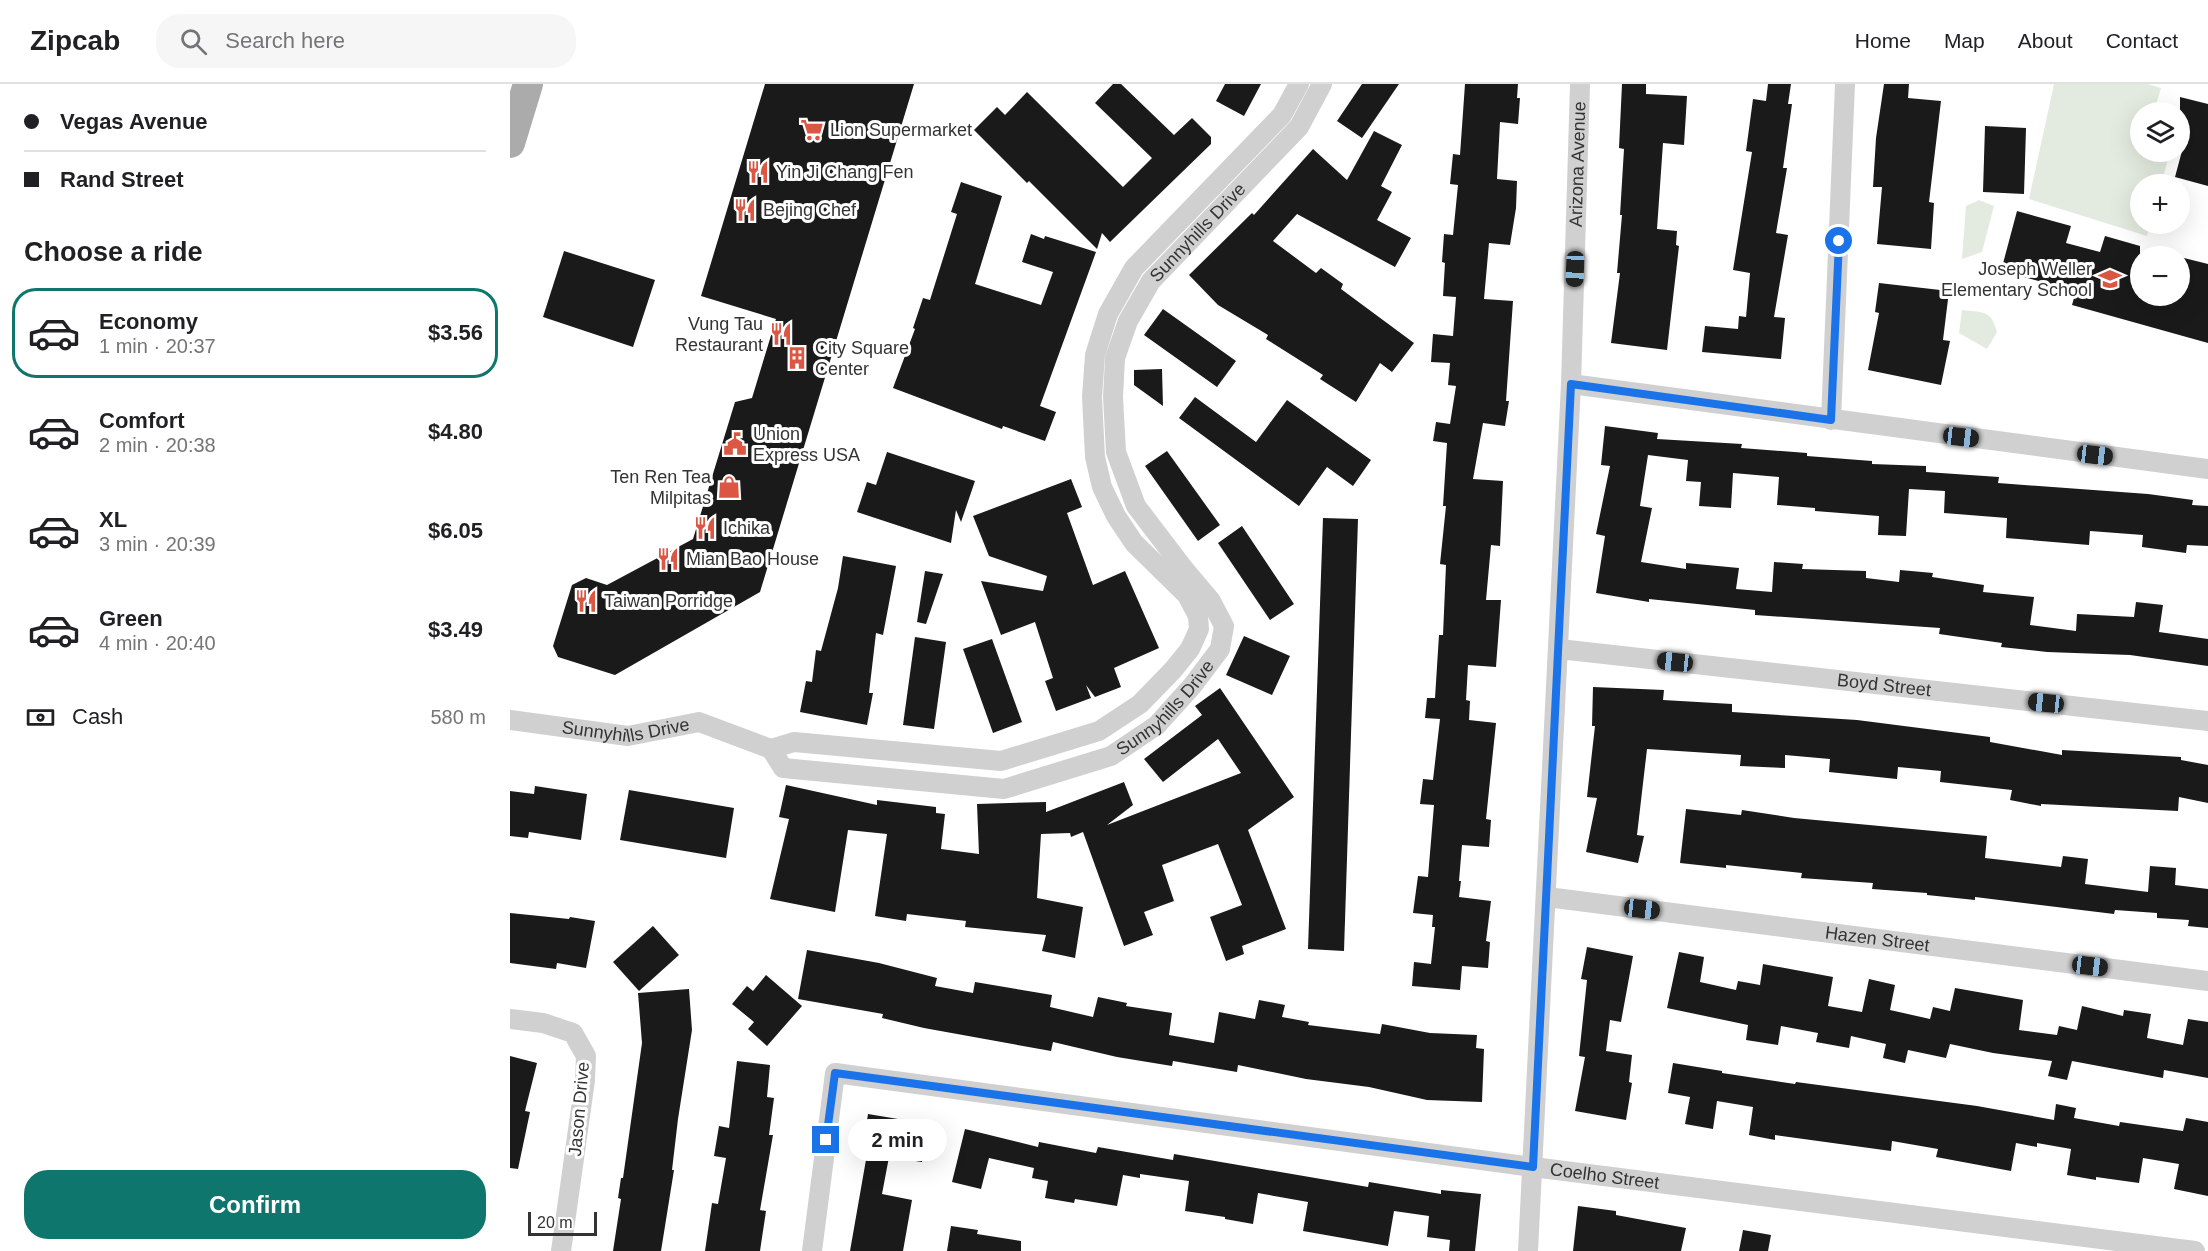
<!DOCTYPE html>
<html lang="en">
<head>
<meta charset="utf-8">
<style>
  :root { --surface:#fff; --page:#f6f6f6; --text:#202124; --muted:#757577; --line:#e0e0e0; --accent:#0f766e }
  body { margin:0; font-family:Helvetica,sans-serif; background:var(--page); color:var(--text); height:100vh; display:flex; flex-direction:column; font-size:22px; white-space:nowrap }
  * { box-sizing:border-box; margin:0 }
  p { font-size:20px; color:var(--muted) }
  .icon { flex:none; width:33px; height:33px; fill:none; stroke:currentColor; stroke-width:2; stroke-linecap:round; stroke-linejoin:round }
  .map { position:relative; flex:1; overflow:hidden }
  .side { display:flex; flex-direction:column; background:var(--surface); width:510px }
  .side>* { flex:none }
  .top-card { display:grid; align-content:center; height:132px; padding:0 24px; background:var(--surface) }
  .buttons { position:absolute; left:1620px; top:18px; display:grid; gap:12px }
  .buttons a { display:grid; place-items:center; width:60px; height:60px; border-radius:50%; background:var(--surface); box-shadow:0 6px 24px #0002; font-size:30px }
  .scale { position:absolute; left:18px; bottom:15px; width:69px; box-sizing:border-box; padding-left:6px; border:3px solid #333; border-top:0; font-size:16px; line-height:21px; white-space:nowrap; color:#333; -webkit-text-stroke:4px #fff; paint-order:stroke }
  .end { position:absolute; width:27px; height:27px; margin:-14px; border:8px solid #1a73e8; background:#fff; box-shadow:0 0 0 3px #fff }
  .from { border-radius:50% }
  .bubble { position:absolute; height:42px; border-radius:21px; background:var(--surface); box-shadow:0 6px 24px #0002; font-size:20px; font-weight:800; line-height:42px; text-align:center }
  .car { position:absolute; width:18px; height:36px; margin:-18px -9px; border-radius:8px; box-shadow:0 0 4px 2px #0007; background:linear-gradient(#222 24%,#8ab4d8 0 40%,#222 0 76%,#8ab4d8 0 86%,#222 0) }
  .top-card b { display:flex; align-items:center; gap:21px; height:57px; font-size:22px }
  .top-card b+b { border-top:2px solid var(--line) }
  .top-card i { width:15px; height:15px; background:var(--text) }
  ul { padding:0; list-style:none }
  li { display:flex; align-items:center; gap:18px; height:90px; margin:0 12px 9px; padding:0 12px; border:3px solid transparent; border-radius:24px }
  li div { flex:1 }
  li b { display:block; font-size:22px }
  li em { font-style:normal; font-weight:800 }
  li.active { border-color:var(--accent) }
  li>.icon { width:54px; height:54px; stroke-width:1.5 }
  h2 { padding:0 24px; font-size:27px; line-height:72px }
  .pay { display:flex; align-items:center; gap:15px; height:66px; padding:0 24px; font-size:22px }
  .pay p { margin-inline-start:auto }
  .primary-button { display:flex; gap:12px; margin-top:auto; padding:12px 24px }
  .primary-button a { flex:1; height:69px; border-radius:24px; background:var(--accent); color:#fff; font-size:24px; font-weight:800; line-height:69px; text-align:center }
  header { display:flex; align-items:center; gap:36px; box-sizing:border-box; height:84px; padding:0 30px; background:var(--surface); border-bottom:2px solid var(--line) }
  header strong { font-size:28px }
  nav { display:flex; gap:33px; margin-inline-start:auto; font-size:21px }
  .search { width:420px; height:54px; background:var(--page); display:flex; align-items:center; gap:15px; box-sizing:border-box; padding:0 21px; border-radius:24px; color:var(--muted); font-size:22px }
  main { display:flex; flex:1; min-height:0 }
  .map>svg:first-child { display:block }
  .green { fill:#e3ebe0 }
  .building { fill:#1a1a1a }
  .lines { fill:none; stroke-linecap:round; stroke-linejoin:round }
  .minor { stroke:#d0d0d0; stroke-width:20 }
  .primary { stroke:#ababab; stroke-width:30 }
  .route { stroke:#1a73e8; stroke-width:8 }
  .labels { text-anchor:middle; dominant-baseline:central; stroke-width:6; stroke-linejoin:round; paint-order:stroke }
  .poi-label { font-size:18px; fill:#333; stroke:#fff; text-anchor:start }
  .street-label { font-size:18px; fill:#333; stroke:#fff }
</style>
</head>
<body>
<header>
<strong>Zipcab</strong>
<div class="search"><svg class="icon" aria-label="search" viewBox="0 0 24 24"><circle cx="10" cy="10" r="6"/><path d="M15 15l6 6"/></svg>Search here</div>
<nav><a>Home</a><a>Map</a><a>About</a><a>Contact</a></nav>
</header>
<main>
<section class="side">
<div class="top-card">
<b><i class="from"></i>Vegas Avenue</b>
<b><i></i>Rand Street</b>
</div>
<h2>Choose a ride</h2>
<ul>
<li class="active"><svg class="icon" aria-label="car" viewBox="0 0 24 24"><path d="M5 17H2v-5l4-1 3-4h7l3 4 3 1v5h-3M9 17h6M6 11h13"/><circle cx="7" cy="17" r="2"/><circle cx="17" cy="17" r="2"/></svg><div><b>Economy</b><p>1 min · 20:37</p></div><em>$3.56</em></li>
<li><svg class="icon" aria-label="car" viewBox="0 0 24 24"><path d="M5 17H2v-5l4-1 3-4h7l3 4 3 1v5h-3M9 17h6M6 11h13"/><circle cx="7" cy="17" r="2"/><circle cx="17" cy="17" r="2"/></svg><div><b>Comfort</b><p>2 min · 20:38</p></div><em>$4.80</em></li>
<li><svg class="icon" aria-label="car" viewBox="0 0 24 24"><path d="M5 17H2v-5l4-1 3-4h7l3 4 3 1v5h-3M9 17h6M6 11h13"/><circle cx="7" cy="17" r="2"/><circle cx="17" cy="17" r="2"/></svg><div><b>XL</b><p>3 min · 20:39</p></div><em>$6.05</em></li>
<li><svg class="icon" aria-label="car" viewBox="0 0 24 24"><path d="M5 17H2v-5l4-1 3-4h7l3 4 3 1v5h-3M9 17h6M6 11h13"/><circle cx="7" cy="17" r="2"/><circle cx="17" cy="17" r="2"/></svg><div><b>Green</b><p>4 min · 20:40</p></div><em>$3.49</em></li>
</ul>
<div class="pay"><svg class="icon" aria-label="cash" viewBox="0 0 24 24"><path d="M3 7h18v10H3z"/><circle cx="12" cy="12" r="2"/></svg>Cash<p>580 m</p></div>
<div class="primary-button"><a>Confirm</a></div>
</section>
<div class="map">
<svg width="1698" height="1167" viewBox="0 0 1698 1167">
  <rect width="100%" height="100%" fill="#fff"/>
  <g class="green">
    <polygon points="1544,0 1638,0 1651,4 1644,28 1630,28 1630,68 1660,68 1651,100 1630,100 1630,140 1640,140 1637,152 1519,115"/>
    <polygon points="1469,116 1484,122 1472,168 1452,175 1456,122"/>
    <path d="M 1452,226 C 1473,229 1481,225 1487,248 L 1477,265 L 1449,249 Z"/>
  </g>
  <g class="building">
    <polygon points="255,0 404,0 250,508 105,591 48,573 43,562 62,501 76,494 97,501 183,455 225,318 242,314 266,235 191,212"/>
    <polygon points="603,0 611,0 664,51 682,34 701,53 701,60 600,158 592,149 587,165 519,97 517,99 464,46 487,23 495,31 517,8 613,103 642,74 585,19"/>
    <polygon points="715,0 751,0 734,32 706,17"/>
    <polygon points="852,0 889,0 852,54 827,37"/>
    <polygon points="955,0 1008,0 1007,14 1010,14 1008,40 990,38 987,95 1007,97 1006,124 1000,161 979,159 974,215 1003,217 996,317 999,317 995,342 973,339 963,395 993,397 990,462 981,461 976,516 991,516 986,583 958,581 956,616 960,617 959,636 986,639 976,735 981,736 979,763 952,761 949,797 951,797 949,813 981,817 976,857 980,858 978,884 952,882 950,906 902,902 904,878 921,880 925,843 922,843 923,831 903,829 908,792 918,793 924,721 910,720 913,695 923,696 930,635 915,634 917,614 925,614 929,551 933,551 936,481 930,480 936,422 933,422 937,359 923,357 926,338 940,340 946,302 938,301 940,279 921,278 923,250 943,252 946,213 933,212 935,179 932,178 934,150 943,151 948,101 940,100 943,70 950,71"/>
    <polygon points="1112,0 1136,0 1136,10 1177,12 1174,61 1153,59 1147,145 1167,147 1166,161 1169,162 1157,266 1101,259 1110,189 1107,189 1112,131 1110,131 1114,65 1109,64"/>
    <polygon points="1258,0 1281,0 1278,20 1282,20 1273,84 1277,84 1266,149 1278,151 1264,233 1275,234 1271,275 1192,268 1195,242 1228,245 1229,232 1236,233 1240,189 1223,186 1242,68 1236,67 1243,15 1256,17"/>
    <polygon points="1374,0 1399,0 1398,14 1431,17 1419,118 1424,119 1421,165 1367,160 1372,103 1363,103 1366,54"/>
    <polygon points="1670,13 1698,20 1698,102 1665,93 1676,52 1670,50"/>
    <polygon points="1475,42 1516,44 1514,110 1473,108"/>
    <polygon points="864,47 892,61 871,102 882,108 867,136 901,154 885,183 787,130 763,157 806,189 811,184 833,200 831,205 904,259 882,288 870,279 846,318 810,295 813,291 756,255 758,251 708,221 679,191 742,129 744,131 803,65 837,96"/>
    <polygon points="451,98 492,112 465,200 531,221 543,188 512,178 521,150 534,155 535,152 586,168 530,322 546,328 535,357 493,342 492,345 383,304 405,245 403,244 413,214 420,216 447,130 441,128"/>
    <polygon points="1507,127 1561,142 1556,159 1590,168 1595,152 1630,162 1630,212 1670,212 1670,173 1698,180 1698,259 1562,221 1566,207 1491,187"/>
    <polygon points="54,167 145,196 123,263 33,233"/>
    <polygon points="1369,199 1439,207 1433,256 1440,257 1431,301 1358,286 1369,229 1365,228"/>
    <polygon points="653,225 726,277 707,303 634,251"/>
    <polygon points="652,285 653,322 624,301 624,286"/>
    <polygon points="685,313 746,358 777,316 861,376 843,402 817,383 789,422 669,334"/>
    <polygon points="1095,342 1148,349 1147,355 1232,360 1231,364 1297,369 1297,372 1362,377 1362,380 1416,382 1416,388 1489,393 1488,399 1638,410 1683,416 1682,421 1698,422 1698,462 1677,461 1676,469 1632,463 1633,451 1580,447 1579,461 1496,454 1497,434 1434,429 1435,407 1399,405 1396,452 1368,451 1369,432 1305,427 1305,424 1267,421 1269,393 1223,389 1221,424 1189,422 1191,398 1176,397 1178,376 1138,371 1130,422 1142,424 1131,478 1176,485 1176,479 1229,484 1226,505 1262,508 1264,478 1293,480 1292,485 1356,487 1356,494 1389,498 1390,486 1423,489 1422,493 1474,501 1473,508 1524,513 1520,541 1566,547 1567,530 1624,533 1626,518 1653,521 1649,548 1698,555 1698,582 1620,571 1537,568 1491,563 1492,559 1429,550 1430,544 1245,531 1245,526 1139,515 1139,518 1086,509 1095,452 1086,450 1100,382 1091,381"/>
    <polygon points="657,367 710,441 688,457 635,382"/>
    <polygon points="377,368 465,397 451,438 446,426 441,459 347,428 357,398 366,401"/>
    <polygon points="561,395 572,423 557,429 583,501 615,487 649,564 604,584 611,603 585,613 576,601 581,614 546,627 535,597 543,594 525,538 491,551 471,497 533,507 537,492 479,472 463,432"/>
    <polygon points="813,434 848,435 834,867 798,865"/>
    <polygon points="732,442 784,520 760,536 708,459"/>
    <polygon points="333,472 386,482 373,551 366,549 359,609 363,609 357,641 290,628 296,597 302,598 306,566 311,567 328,504"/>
    <polygon points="415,487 433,490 416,540 407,538"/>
    <polygon points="734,552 780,572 762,611 716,591"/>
    <polygon points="405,553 436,558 424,645 393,641"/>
    <polygon points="482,555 512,638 483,649 453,565"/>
    <polygon points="1083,603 1154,606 1153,616 1222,620 1222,628 1347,636 1480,653 1480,658 1552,671 1552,666 1671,673 1671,676 1698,681 1698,719 1669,713 1668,727 1531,720 1531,722 1500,716 1502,706 1430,698 1431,687 1388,683 1387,695 1319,688 1320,675 1275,671 1275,684 1230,682 1231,671 1137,665 1127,751 1134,752 1128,779 1076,768 1087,714 1077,713 1085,642 1082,642"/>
    <polygon points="710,604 784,713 738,746 776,845 732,862 734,870 716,877 700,833 732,821 708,760 652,781 664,817 634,828 643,851 614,862 573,748 561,753 560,749 531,750 527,814 573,823 565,874 532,867 536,851 455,843 456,837 397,830 396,837 365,832 377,750 338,746 325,828 260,815 279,735 269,733 276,701 367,721 367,716 426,723 426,729 435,730 431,765 469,770 467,720 536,718 536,728 614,698 623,721 597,741 731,689 708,655 653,698 634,675 692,631 685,622"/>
    <polygon points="25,702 77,710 71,756 19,748 18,754 0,752 0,707 24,710"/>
    <polygon points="119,706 224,724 216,774 110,756"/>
    <polygon points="1176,725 1231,731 1232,726 1284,734 1477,752 1475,774 1551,783 1553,772 1578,775 1575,800 1638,808 1640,782 1666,784 1665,801 1698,805 1698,844 1678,842 1679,836 1647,834 1647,829 1605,826 1604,830 1465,813 1465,816 1417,811 1417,809 1362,805 1363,799 1291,794 1292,789 1216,781 1216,784 1170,779"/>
    <polygon points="0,829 59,835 60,833 85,837 76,884 47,879 46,885 0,879"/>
    <polygon points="143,842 169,871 129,907 103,878"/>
    <polygon points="1077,863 1123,872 1111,938 1100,936 1096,967 1122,971 1119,998 1122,999 1116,1036 1065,1027 1075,973 1069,972 1077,896 1071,895"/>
    <polygon points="297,866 369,879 427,894 425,902 463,909 465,898 542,911 540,923 583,933 588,913 617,919 616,922 662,929 659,951 704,959 709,928 745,935 749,916 775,921 772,933 799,938 798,941 870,950 872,940 920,949 967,951 966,964 974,965 972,1018 917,1016 859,1003 796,995 728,981 727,988 663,977 662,982 607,973 543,958 541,967 414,944 372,934 373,930 288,915"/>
    <polygon points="1169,868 1194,873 1190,898 1226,906 1228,897 1250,901 1253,880 1323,893 1318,922 1352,928 1359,895 1385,901 1380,926 1420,935 1423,923 1440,927 1445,904 1513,916 1509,946 1547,951 1549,942 1567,946 1572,922 1613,932 1614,926 1641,930 1637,954 1673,961 1678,935 1698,938 1698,994 1654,986 1653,994 1562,977 1557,996 1538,992 1542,977 1483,969 1440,960 1436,974 1398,966 1395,979 1373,974 1376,960 1341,952 1339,964 1306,958 1308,949 1271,942 1268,961 1236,956 1238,941 1157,924"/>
    <polygon points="256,891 292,922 257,962 238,945 244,938 222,920 237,902 243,907"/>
    <polygon points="179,905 182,946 168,1035 162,1086 164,1086 151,1167 103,1167 111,1115 108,1114 111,1094 113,1094 132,959 128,909"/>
    <polygon points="0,972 27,979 15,1027 20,1028 8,1085 0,1084"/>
    <polygon points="227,977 260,981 257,1013 264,1014 259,1051 263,1051 250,1126 256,1127 250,1167 195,1167 202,1119 208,1120 216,1074 204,1072 209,1042 219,1044"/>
    <polygon points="1163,979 1212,987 1212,989 1285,1000 1286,998 1467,1022 1544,1036 1546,1020 1566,1024 1564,1034 1609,1042 1610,1038 1673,1047 1676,1034 1698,1038 1698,1112 1664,1105 1669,1080 1633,1074 1629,1099 1586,1093 1586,1096 1557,1091 1561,1065 1527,1059 1527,1063 1506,1059 1501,1087 1426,1073 1428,1065 1382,1057 1381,1067 1265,1051 1265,1056 1239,1051 1243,1023 1207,1017 1203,1045 1175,1040 1180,1013 1158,1009"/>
    <polygon points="358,1030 418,1040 412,1078 379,1073 372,1110 402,1116 393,1167 340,1167 357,1070 352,1069"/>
    <polygon points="455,1045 528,1063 529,1058 586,1069 588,1063 663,1076 664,1070 858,1103 859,1098 931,1110 931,1106 971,1110 965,1167 939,1167 940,1156 917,1153 919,1132 884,1127 878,1162 793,1147 798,1118 748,1109 743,1140 715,1135 715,1133 675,1127 679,1097 630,1090 630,1094 613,1091 607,1122 565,1115 564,1119 535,1114 538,1097 522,1094 524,1084 479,1074 471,1105 442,1098"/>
    <polygon points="1068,1122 1106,1127 1106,1131 1176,1144 1171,1167 1063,1167"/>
    <polygon points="441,1142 468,1146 467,1150 511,1157 511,1167 437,1167"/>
    <polygon points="1233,1146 1261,1151 1258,1167 1229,1167"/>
  </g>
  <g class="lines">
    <g class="minor">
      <polyline points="1061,300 1698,385"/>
      <polyline points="1321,336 1335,0"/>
      <path id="s1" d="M 1049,565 L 1698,637"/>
      <path id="s2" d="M 0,636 L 118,652 L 189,638 L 261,665 L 273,684 L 494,705 L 601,672 L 647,641 L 683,601 L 710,565 L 714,542 L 701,517 L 674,485 L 626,422 L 606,368 L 603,313 L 605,274 L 618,237 L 641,197 L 789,43 L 812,0"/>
      <polyline points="261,665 284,658 491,677 589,647 630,620 663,586 680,565 689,545 688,532 677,511 624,459 606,432 592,403 585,373 582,313 585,271 598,230 624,184 772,31 789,0"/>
      <path id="s3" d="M 1037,813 L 1698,897"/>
      <polyline points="0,935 33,939 63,949 76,972 75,996 51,1167"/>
      <path id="s4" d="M 302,1167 L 325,989 L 1023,1083 L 1685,1167"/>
      <path id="s5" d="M 1018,1167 L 1061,300 L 1070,0"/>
    </g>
    <polyline class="primary" points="0,59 18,0"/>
  </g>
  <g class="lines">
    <polyline class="route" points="316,1056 325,989 1023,1083 1061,300 1321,336 1329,157"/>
  </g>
  <defs>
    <g id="supermarket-bare" transform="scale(1.8)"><path d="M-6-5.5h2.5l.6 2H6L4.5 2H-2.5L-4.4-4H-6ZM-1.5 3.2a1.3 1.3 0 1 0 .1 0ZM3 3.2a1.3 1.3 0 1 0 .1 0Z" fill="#db5744" stroke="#fff" stroke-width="2.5" paint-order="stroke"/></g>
    <g id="restaurant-bare" transform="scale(1.8)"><path d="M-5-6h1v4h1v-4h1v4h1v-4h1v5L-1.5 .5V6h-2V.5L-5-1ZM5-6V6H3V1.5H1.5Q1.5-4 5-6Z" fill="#db5744" stroke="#fff" stroke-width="2.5" paint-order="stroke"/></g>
    <g id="school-bare" transform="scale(1.8)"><path d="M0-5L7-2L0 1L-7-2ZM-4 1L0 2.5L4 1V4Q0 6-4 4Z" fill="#db5744" stroke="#fff" stroke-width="2.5" paint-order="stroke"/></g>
    <g id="building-bare" transform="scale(1.8)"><path d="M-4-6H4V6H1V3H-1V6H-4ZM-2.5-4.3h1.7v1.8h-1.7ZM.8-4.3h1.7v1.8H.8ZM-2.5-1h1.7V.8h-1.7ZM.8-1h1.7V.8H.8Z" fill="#db5744" stroke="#fff" stroke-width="2.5" paint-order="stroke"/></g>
    <g id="civic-bare" transform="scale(1.8)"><path d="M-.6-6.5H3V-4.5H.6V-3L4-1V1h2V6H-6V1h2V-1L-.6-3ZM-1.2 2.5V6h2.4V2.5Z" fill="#db5744" stroke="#fff" stroke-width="2.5" paint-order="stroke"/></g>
    <g id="shop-bare" transform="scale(1.8)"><path d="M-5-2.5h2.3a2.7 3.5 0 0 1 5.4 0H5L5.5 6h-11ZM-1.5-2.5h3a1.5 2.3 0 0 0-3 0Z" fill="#db5744" stroke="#fff" stroke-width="2.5" paint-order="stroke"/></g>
  </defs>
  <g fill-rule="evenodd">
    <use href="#supermarket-bare" x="302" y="46"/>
    <use href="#restaurant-bare" x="248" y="88"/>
    <use href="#restaurant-bare" x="235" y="126"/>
    <use href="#school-bare" x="1600" y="195"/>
    <use href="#restaurant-bare" x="271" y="250"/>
    <use href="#building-bare" x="287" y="274"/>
    <use href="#civic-bare" x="225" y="360"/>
    <use href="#shop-bare" x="219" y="403"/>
    <use href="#restaurant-bare" x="195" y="444"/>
    <use href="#restaurant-bare" x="158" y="475"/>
    <use href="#restaurant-bare" x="76" y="517"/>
  </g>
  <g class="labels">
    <g class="poi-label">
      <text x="320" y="46">Lion Supermarket</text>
      <text x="266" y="88">Yin Ji Chang Fen</text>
      <text x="253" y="126">Bejing Chef</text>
      <text x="1582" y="185" text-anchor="end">Joseph Weller<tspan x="1582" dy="21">Elementary School</tspan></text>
      <text x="253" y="240" text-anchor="end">Vung Tau<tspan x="253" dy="21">Restaurant</tspan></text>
      <text x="305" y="264">City Square<tspan x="305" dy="21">Center</tspan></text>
      <text x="243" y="350">Union<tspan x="243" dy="21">Express USA</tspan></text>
      <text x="201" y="393" text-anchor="end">Ten Ren Tea<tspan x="201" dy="21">Milpitas</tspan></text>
      <text x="213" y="444">Ichika</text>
      <text x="176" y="475">Mian Bao House</text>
      <text x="94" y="517">Taiwan Porridge</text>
    </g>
    <g class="street-label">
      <text stroke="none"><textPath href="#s5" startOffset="1088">Arizona Avenue</textPath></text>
      <text stroke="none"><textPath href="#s2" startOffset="1256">Sunnyhills Drive</textPath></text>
      <text stroke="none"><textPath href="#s1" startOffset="327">Boyd Street</textPath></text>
      <text stroke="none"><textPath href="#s2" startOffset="698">Sunnyhills Drive</textPath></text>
      <text stroke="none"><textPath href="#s2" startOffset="117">Sunnyhills Drive</textPath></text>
      <text stroke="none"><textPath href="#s3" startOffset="333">Hazen Street</textPath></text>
      <text transform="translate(69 1025) rotate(-85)">Jason Drive</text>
      <text stroke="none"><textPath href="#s4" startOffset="956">Coelho Street</textPath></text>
    </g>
  </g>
</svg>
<div class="buttons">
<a><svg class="icon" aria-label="layers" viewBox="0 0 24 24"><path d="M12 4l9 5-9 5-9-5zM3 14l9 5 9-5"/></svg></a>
<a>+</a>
<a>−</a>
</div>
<div class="scale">20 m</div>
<i class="end from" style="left:1329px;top:157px"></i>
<i class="end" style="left:316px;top:1056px"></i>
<div class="bubble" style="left:338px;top:1035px;width:99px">2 min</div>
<i class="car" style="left:1065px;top:185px;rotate:182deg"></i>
<i class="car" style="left:1451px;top:353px;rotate:97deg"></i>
<i class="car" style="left:1585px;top:371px;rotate:97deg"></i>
<i class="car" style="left:1165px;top:578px;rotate:276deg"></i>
<i class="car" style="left:1536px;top:619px;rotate:276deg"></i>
<i class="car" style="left:1132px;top:825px;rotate:97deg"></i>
<i class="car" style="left:1580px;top:882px;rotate:97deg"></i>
</div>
</main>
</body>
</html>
